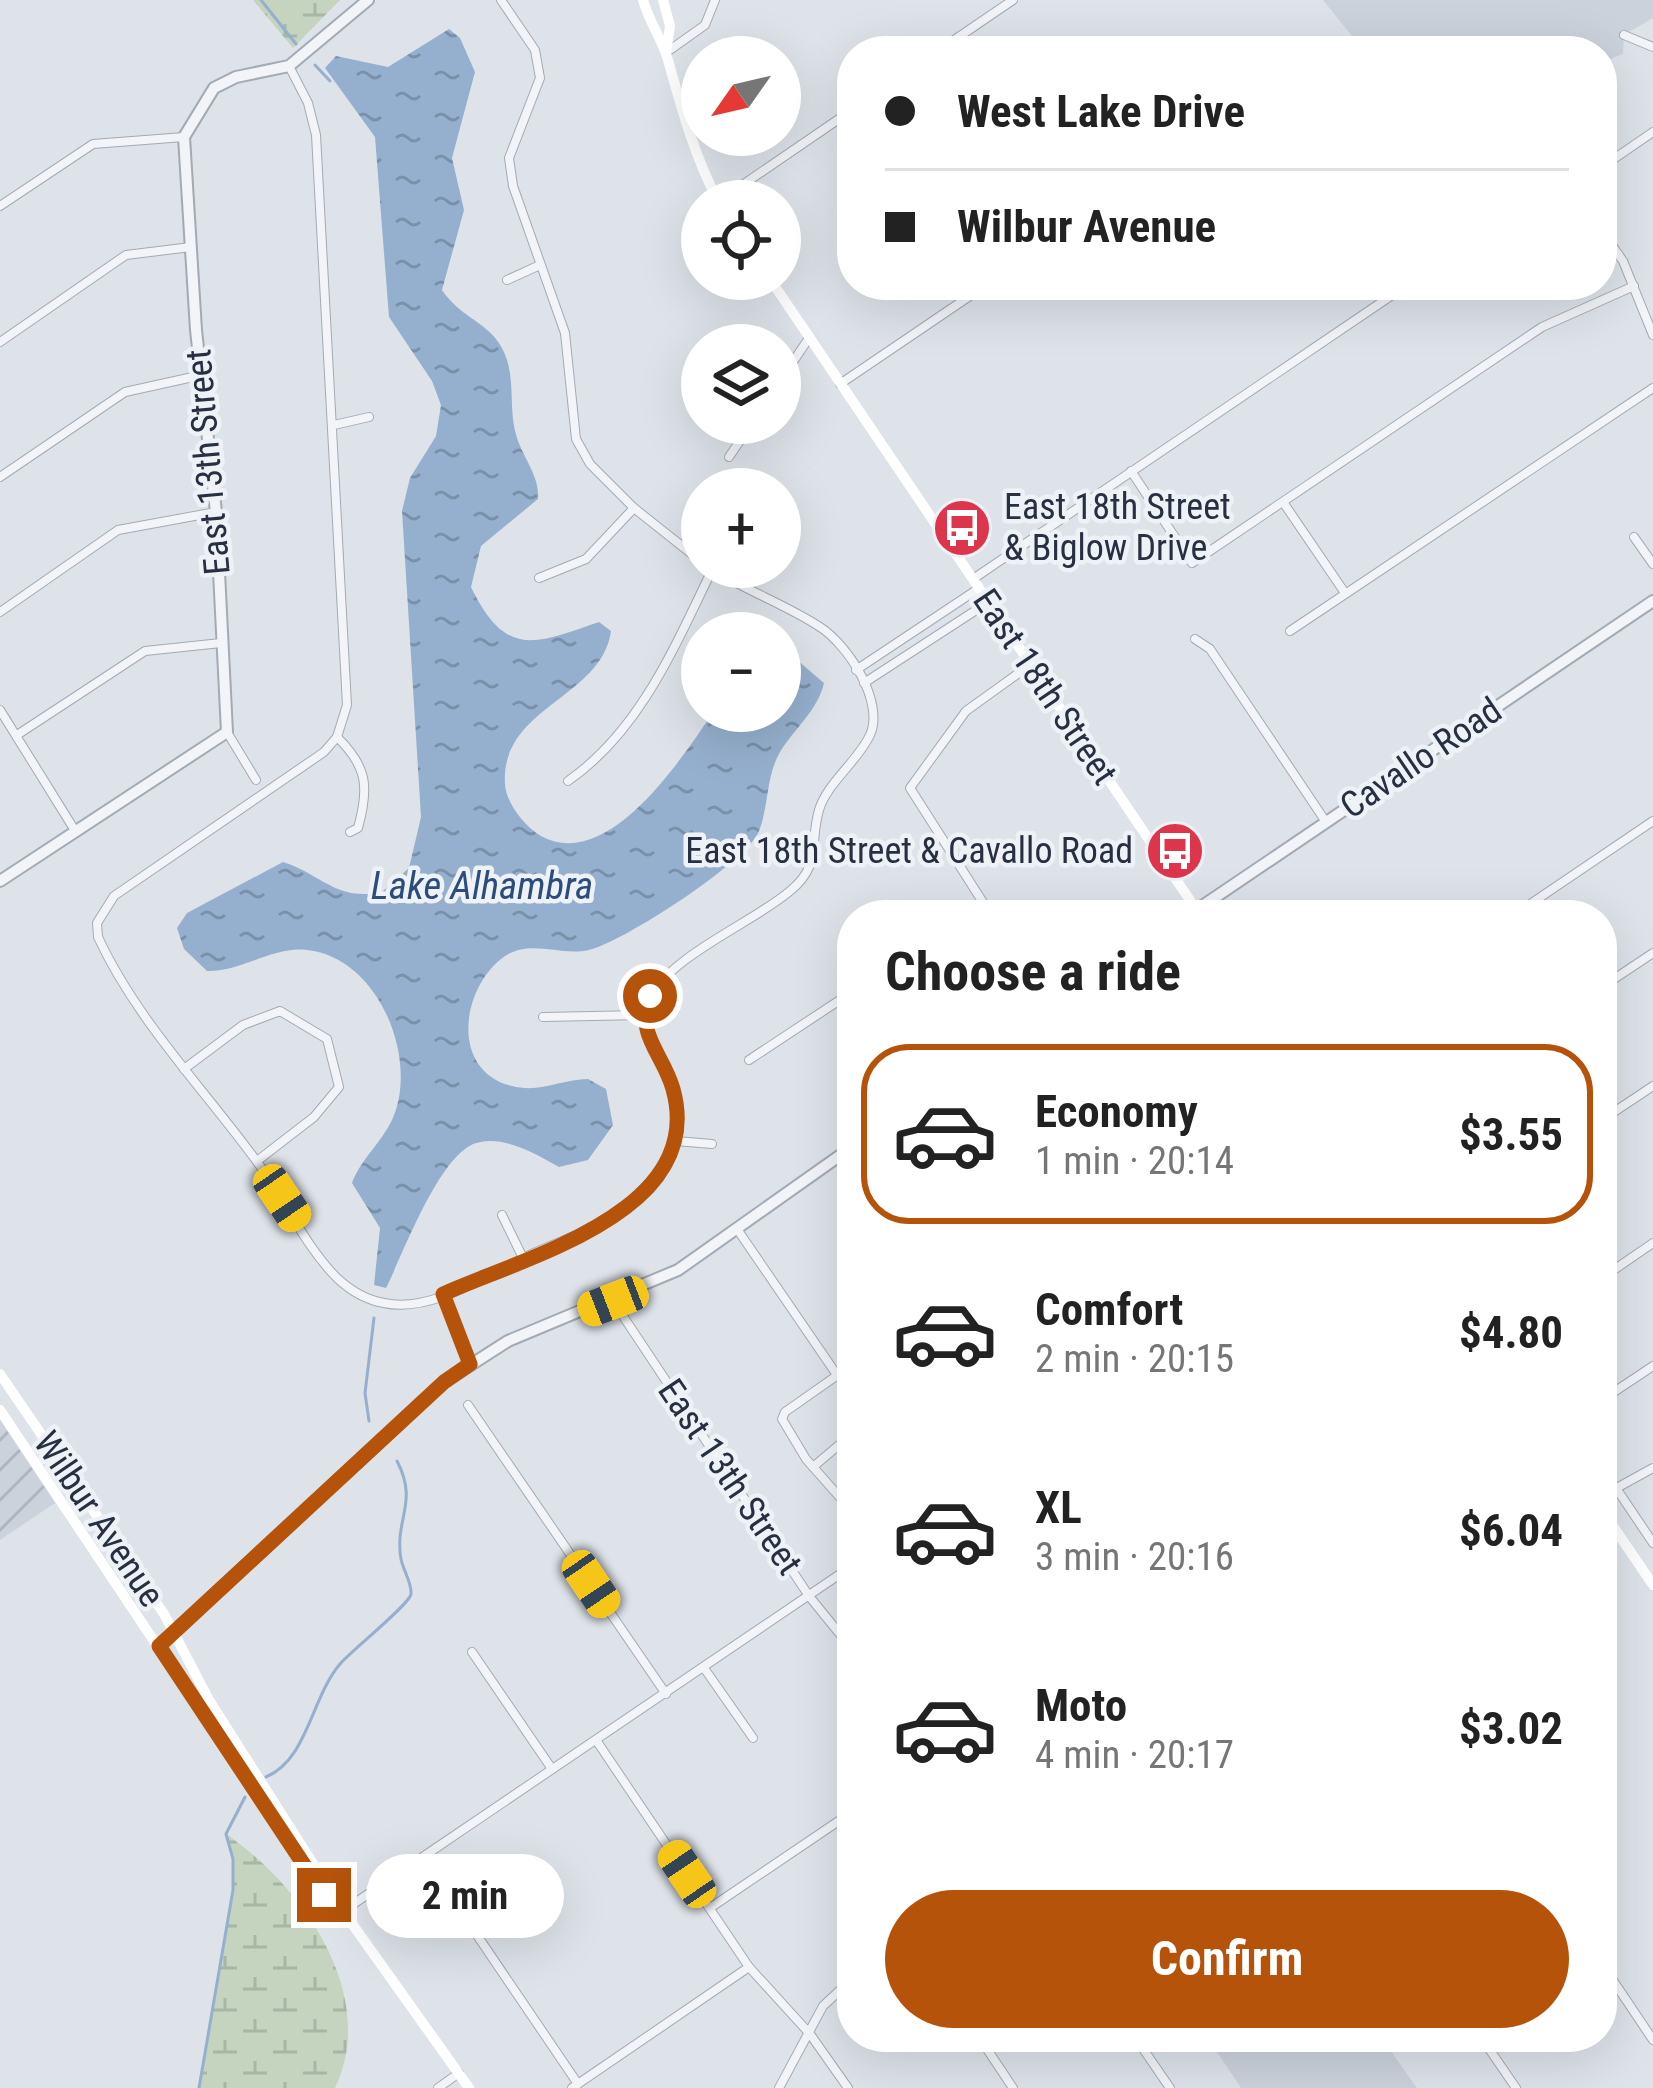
<!DOCTYPE html>
<html lang="en">
<head>
<meta charset="utf-8">
<style>
  :root { --surface:#fff; --page:#f6f6f6; --text:#222; --muted:#767676; --line:#e0e0e0; --accent:#b45309 }
  body { margin:0; font-family:"Roboto Condensed",sans-serif; background:var(--page); color:var(--text); height:100vh; display:flex; flex-direction:column; font-size:45px; white-space:nowrap }
  * { box-sizing:border-box; margin:0 }
  p { font-size:39px; color:var(--muted) }
  .icon { flex:none; width:66px; height:66px; fill:none; stroke:currentColor; stroke-width:2; stroke-linecap:round; stroke-linejoin:round }
  .map { position:relative; flex:1; overflow:hidden }
  .side { position:absolute; left:837px; top:900px; width:780px; height:1152px; display:flex; flex-direction:column; background:var(--surface); border-radius:48px; box-shadow:0 12px 48px #0002 }
  .side>* { flex:none }
  .hud { position:absolute; left:837px; top:36px; width:780px; height:264px; border-radius:48px; box-shadow:0 12px 48px #0002; display:grid; align-content:center; height:264px; padding:0 48px; background:var(--surface) }
  .needle { width:78px; rotate:236deg }
  .buttons { position:absolute; left:681px; top:36px; display:grid; gap:24px }
  .buttons a { display:grid; place-items:center; width:120px; height:120px; border-radius:50%; background:var(--surface); box-shadow:0 12px 48px #0002; font-size:60px }
  .end { position:absolute; width:54px; height:54px; margin:-27px; border:15px solid #b45309; background:#fff; box-shadow:0 0 0 6px #fff }
  .from { border-radius:50% }
  .bubble { position:absolute; height:84px; border-radius:42px; background:var(--surface); box-shadow:0 12px 48px #0002; font-size:39px; font-weight:700; line-height:84px; text-align:center }
  .car { position:absolute; width:36px; height:72px; margin:-36px -18px; border-radius:15px; box-shadow:0 0 9px 3px #0007; background:linear-gradient(#f5c518 24%,#345 0 40%,#f5c518 0 76%,#345 0 86%,#f5c518 0) }
  .hud b { display:flex; align-items:center; gap:42px; height:114px; font-size:45px }
  .hud b+b { border-top:3px solid var(--line) }
  .hud i { width:30px; height:30px; background:var(--text) }
  ul { padding:0; list-style:none }
  li { display:flex; align-items:center; gap:36px; height:180px; margin:0 24px 18px; padding:0 24px; border:6px solid transparent; border-radius:48px }
  li div { flex:1 }
  li b { display:block; font-size:45px }
  li em { font-style:normal; font-weight:700 }
  li.active { border-color:var(--accent) }
  li>.icon { width:108px; height:108px; stroke-width:1.5 }
  h2 { padding:0 48px; font-size:54px; line-height:144px }
  .primary-button { display:flex; gap:24px; margin-top:auto; padding:24px 48px }
  .primary-button a { flex:1; height:138px; border-radius:72px; background:var(--accent); color:#fff; font-size:48px; font-weight:700; line-height:138px; text-align:center }
  .map>svg:first-child { display:block }
  .built { fill:#ccd2dc }
  .industrial { fill:url(#industrial-furrows) }
  .wetland { fill:url(#wetland-marsh) }
  .water { fill:url(#water-ripples) }
  .lines { fill:none; stroke-linecap:round; stroke-linejoin:round }
  .stream { stroke:#95b0ce; stroke-width:3 }
  .minor-casing { stroke:#a3aab4; stroke-width:10 }
  .tertiary-casing { stroke:#a3aab4; stroke-width:14 }
  .minor { stroke:#f2f4f7; stroke-width:8 }
  .tertiary { stroke:#f2f4f7; stroke-width:10 }
  .secondary { stroke:#fff; stroke-width:10 }
  .route { stroke:#b45309; stroke-width:15 }
  .labels { text-anchor:middle; dominant-baseline:central; stroke-width:9; stroke-linejoin:round; paint-order:stroke }
  .street-label { font-size:36px; fill:#263042; stroke:#eef2f7 }
  .poi-label { font-size:36px; fill:#263042; stroke:#eef2f7; text-anchor:start }
  .water-label { font-size:39px; font-style:italic; fill:#2b4d7b; stroke:#eef2f7 }
</style>
</head>
<body>
<div class="map">
<svg width="1653" height="2088" viewBox="0 0 1653 2088">
  <defs>
    <pattern id="industrial-furrows" width="10" height="10" patternUnits="userSpaceOnUse" patternTransform="scale(3)"><rect width="10" height="10" fill="#ccd2dc"/><path d="M-1 1l2-2M0 10L10 0M9 11l2-2" fill="none" stroke="#afb5be"/></pattern>
    <pattern id="wetland-marsh" width="20" height="14" patternUnits="userSpaceOnUse" patternTransform="scale(3)"><rect width="20" height="14" fill="#c4d4bf"/><path d="M1 5h8M5 5V1M11 12h8M15 12V8" fill="none" stroke="#a8b6a5"/></pattern>
    <pattern id="water-ripples" width="26" height="14" patternUnits="userSpaceOnUse" patternTransform="scale(3)"><rect width="26" height="14" fill="#95b0ce"/><path d="M2 4q2-2 4 0t4 0M15 11q2-2 4 0t4 0" fill="none" stroke="#7990a9"/></pattern>
  </defs>
  <rect width="100%" height="100%" fill="#dee3ea"/>
  <g class="built">
    <polygon points="1323,0 1653,0 1653,18 1624,35 1623,54 1602,62 1602,51 1364,51"/>
    <polygon points="1207,2037 1381,2037 1417,2088 1241,2088"/>
  </g>
  <polygon class="industrial" points="0,1420 55,1503 0,1540"/>
  <g class="wetland">
    <polygon points="253,0 340,0 293,48"/>
    <path d="M 226,1834 C 301,1885 380,1994 335,2088 L 199,2088 L 233,1890 L 233,1859 Z"/>
  </g>
  <path class="water" d="M 449,29 L 460,38 L 475,72 L 452,158 L 464,210 L 442,290 C 460,316 481,320 496,339 C 520,370 506,405 517,438 C 524,459 540,477 538,499 L 481,546 L 471,587 C 506,659 535,644 599,622 L 611,631 C 602,698 500,707 505,784 C 506,803 524,826 541,836 C 608,873 682,758 714,711 L 780,711 L 780,656 L 797,660 L 824,683 C 818,710 794,729 780,752 C 766,776 769,805 759,831 C 747,862 623,942 589,950 C 558,957 529,937 501,959 C 460,992 450,1074 516,1087 C 542,1092 563,1079 588,1079 L 606,1089 L 613,1125 L 588,1160 L 559,1167 C 536,1154 508,1137 480,1142 C 441,1148 403,1255 386,1288 L 374,1285 L 380,1228 L 352,1183 C 361,1159 381,1143 392,1120 C 420,1059 378,957 307,950 C 273,946 241,972 207,971 L 184,949 L 177,928 L 187,913 L 283,862 C 321,874 337,902 382,892 L 409,868 L 421,817 L 402,511 L 410,478 L 436,436 L 441,405 L 432,381 L 389,317 L 375,137 L 325,68 L 336,56 L 388,67 Z"/>
  <g class="lines">
    <g class="stream">
      <polyline points="261,0 296,44"/>
      <polyline points="315,65 330,81"/>
      <polyline points="369,1421 365,1393 374,1318"/>
      <path d="M 266,1777 C 308,1759 311,1698 340,1664 C 351,1651 410,1604 411,1594 C 412,1583 403,1570 401,1559 C 394,1519 419,1503 397,1461"/>
      <polyline points="199,2088 233,1890 233,1859 226,1834 245,1797"/>
    </g>
    <g class="minor-casing">
      <g id="minor">
        <polyline points="501,0 535,50 540,78 509,158 513,186 565,333 576,439 590,464 634,508 702,562"/>
        <polyline points="1624,35 1653,47"/>
        <polyline points="938,51 1013,0"/>
        <polyline points="667,52 705,25 715,0"/>
        <path d="M 289,66 L 308,103 L 316,135 L 347,705 L 337,737 L 324,752 L 114,896 L 97,923 L 98,937 C 136,1019 202,1087 255,1159 C 283,1196 304,1245 337,1278 C 351,1291 366,1300 384,1303 C 433,1314 493,1271 536,1252 C 579,1233 640,1214 664,1170 C 708,1087 626,1048 648,1001 C 670,955 751,924 790,891 C 822,865 809,844 819,810 C 827,783 858,761 870,735 C 885,702 848,645 820,627 C 785,604 744,590 709,567"/>
        <polyline points="1602,167 1653,132"/>
        <polyline points="719,201 852,110"/>
        <polyline points="0,206 93,144 184,137"/>
        <polyline points="1602,231 1623,261 1653,335"/>
        <polyline points="507,280 540,265"/>
        <polyline points="0,342 126,255 191,247"/>
        <polyline points="780,381 809,338"/>
        <polyline points="840,384 986,285"/>
        <polyline points="334,425 369,417"/>
        <polyline points="729,457 752,423"/>
        <polyline points="1131,471 1192,563 1542,327 1634,286"/>
        <polyline points="0,477 125,392 202,375"/>
        <polyline points="1285,505 1345,593"/>
        <polyline points="1634,537 1653,564"/>
        <polyline points="539,578 586,559 634,508"/>
        <polyline points="973,579 1407,285"/>
        <polyline points="0,612 118,530 216,512"/>
        <polyline points="1290,631 1653,388"/>
        <polyline points="1195,639 1210,649 1326,822"/>
        <polyline points="856,670 978,589"/>
        <polyline points="864,683 987,603"/>
        <polyline points="0,710 74,829"/>
        <polyline points="227,732 256,780"/>
        <polyline points="17,735 145,651 221,643"/>
        <path d="M 337,737 C 368,767 369,788 358,828 L 350,832"/>
        <path d="M 568,781 C 640,731 675,646 712,570"/>
        <polyline points="967,915 983,904"/>
        <polyline points="991,915 910,788 966,711 1030,665"/>
        <polyline points="1514,915 1653,821"/>
        <polyline points="1602,987 1653,953"/>
        <polyline points="543,1017 642,1015"/>
        <polyline points="749,1060 852,992"/>
        <polyline points="184,1069 243,1025 280,1011 327,1039 339,1087 314,1117 257,1161"/>
        <polyline points="1602,1120 1653,1086"/>
        <polyline points="676,1141 712,1144"/>
        <polyline points="502,1215 523,1258"/>
        <polyline points="737,1229 837,1375"/>
        <polyline points="1602,1278 1653,1243"/>
        <polyline points="443,1294 471,1364"/>
        <polyline points="613,1301 809,1596 852,1649"/>
        <polyline points="852,1365 785,1412 782,1419 806,1459 852,1511"/>
        <polyline points="1602,1400 1653,1366"/>
        <polyline points="468,1405 666,1694"/>
        <polyline points="813,1467 852,1434"/>
        <polyline points="1618,1491 1653,1543"/>
        <polyline points="1602,1496 1653,1468"/>
        <polyline points="472,1652 552,1769"/>
        <polyline points="704,1668 753,1738"/>
        <polyline points="596,1740 749,1967 810,2034 848,2088"/>
        <polyline points="424,1857 578,2084"/>
        <polyline points="710,1908 852,1812"/>
        <polyline points="343,1911 852,1566"/>
        <polyline points="1602,1964 1653,2040"/>
        <polyline points="979,2037 1013,2088"/>
        <polyline points="1135,2037 1170,2088"/>
        <polyline points="1481,2037 1516,2088"/>
        <polyline points="438,2088 459,2073"/>
        <polyline points="572,2088 749,1967"/>
        <polyline points="779,2088 823,2006 852,1979"/>
      </g>
    </g>
    <g class="tertiary-casing">
      <g id="tertiary">
        <polyline points="0,881 227,732 216,512 196,330 184,137 214,88 236,77 289,66 368,0"/>
        <polyline points="1189,915 1653,601"/>
        <polyline points="159,1646 444,1382 508,1341 678,1270 852,1147"/>
      </g>
    </g>
    <use href="#minor" class="minor"/>
    <use href="#tertiary" class="tertiary"/>
    <g class="secondary">
      <path d="M 643,0 C 649,22 662,39 668,60 C 682,110 694,155 718,201"/>
      <polyline points="663,0 670,26 666,53"/>
      <polyline points="770,279 1200,915"/>
      <polyline points="0,1374 164,1614 209,1700 343,1911 469,2088"/>
      <polyline points="0,1410 324,1896 341,1909"/>
      <polyline points="1602,1510 1653,1585"/>
    </g>
  </g>
  <g class="lines">
    <path class="route" d="M 324,1895 L 159,1646 L 444,1382 L 470,1364 L 443,1294 C 528,1256 707,1211 673,1089 C 663,1053 635,1035 650,996"/>
  </g>
  <defs>
    <g id="bus-disc" transform="scale(3)"><circle r="9.5" fill="#dd354b" stroke="#eef2f7"/><path d="M-5-6H5V4H4V6H2V4H-2V6H-4V4H-5ZM-3.5-4V0h7V-4ZM-3.5 1.2v1.5H-2V1.2ZM2 1.2v1.5H3.5V1.2Z" fill="#fff"/></g>
  </defs>
  <g fill-rule="evenodd">
    <use href="#bus-disc" x="962" y="528"/>
    <use href="#bus-disc" x="1175" y="851"/>
  </g>
  <g class="labels">
    <g class="street-label">
      <text transform="translate(208 462) rotate(-95)">East 13th Street</text>
      <text transform="translate(1045 687) rotate(56)">East 18th Street</text>
      <text transform="translate(1421 758) rotate(-34)">Cavallo Road</text>
      <text transform="translate(730 1477) rotate(56)">East 13th Street</text>
      <text transform="translate(99 1519) rotate(56)">Wilbur Avenue</text>
    </g>
    <g class="poi-label">
      <text x="1004" y="507">East 18th Street<tspan x="1004" dy="41">&amp; Biglow Drive</tspan></text>
      <text x="1133" y="851" text-anchor="end">East 18th Street &amp; Cavallo Road</text>
    </g>
    <g class="water-label">
      <text x="482" y="886">Lake Alhambra</text>
    </g>
  </g>
</svg>
<div class="buttons">
<a><svg class="needle" viewBox="-14 -14 28 28"><path d="M0-13l5 13h-10z" fill="#e53935"/><path d="M0 13l5-13h-10z" fill="#767676"/></svg></a>
<a><svg class="icon" aria-label="locate" viewBox="0 0 24 24"><circle cx="12" cy="12" r="6"/><path d="M12 2v4M12 18v4M2 12h4M18 12h4"/></svg></a>
<a><svg class="icon" aria-label="layers" viewBox="0 0 24 24"><path d="M12 4l9 5-9 5-9-5zM3 14l9 5 9-5"/></svg></a>
<a>+</a>
<a>−</a>
</div>
<i class="end from" style="left:650px;top:996px"></i>
<i class="end" style="left:324px;top:1895px"></i>
<div class="bubble" style="left:366px;top:1854px;width:198px">2 min</div>
<i class="car" style="left:282px;top:1198px;rotate:146deg"></i>
<i class="car" style="left:613px;top:1301px;rotate:249deg"></i>
<i class="car" style="left:591px;top:1584px;rotate:146deg"></i>
<i class="car" style="left:687px;top:1874px;rotate:326deg"></i>
<div class="hud">
<b><i class="from"></i>West Lake Drive</b>
<b><i></i>Wilbur Avenue</b>
</div>
<section class="side">
<h2>Choose a ride</h2>
<ul>
<li class="active"><svg class="icon" aria-label="car" viewBox="0 0 24 24"><path d="M5 17H2v-5l4-1 3-4h7l3 4 3 1v5h-3M9 17h6M6 11h13"/><circle cx="7" cy="17" r="2"/><circle cx="17" cy="17" r="2"/></svg><div><b>Economy</b><p>1 min · 20:14</p></div><em>$3.55</em></li>
<li><svg class="icon" aria-label="car" viewBox="0 0 24 24"><path d="M5 17H2v-5l4-1 3-4h7l3 4 3 1v5h-3M9 17h6M6 11h13"/><circle cx="7" cy="17" r="2"/><circle cx="17" cy="17" r="2"/></svg><div><b>Comfort</b><p>2 min · 20:15</p></div><em>$4.80</em></li>
<li><svg class="icon" aria-label="car" viewBox="0 0 24 24"><path d="M5 17H2v-5l4-1 3-4h7l3 4 3 1v5h-3M9 17h6M6 11h13"/><circle cx="7" cy="17" r="2"/><circle cx="17" cy="17" r="2"/></svg><div><b>XL</b><p>3 min · 20:16</p></div><em>$6.04</em></li>
<li><svg class="icon" aria-label="car" viewBox="0 0 24 24"><path d="M5 17H2v-5l4-1 3-4h7l3 4 3 1v5h-3M9 17h6M6 11h13"/><circle cx="7" cy="17" r="2"/><circle cx="17" cy="17" r="2"/></svg><div><b>Moto</b><p>4 min · 20:17</p></div><em>$3.02</em></li>
</ul>
<div class="primary-button"><a>Confirm</a></div>
</section>
</div>
</body>
</html>
